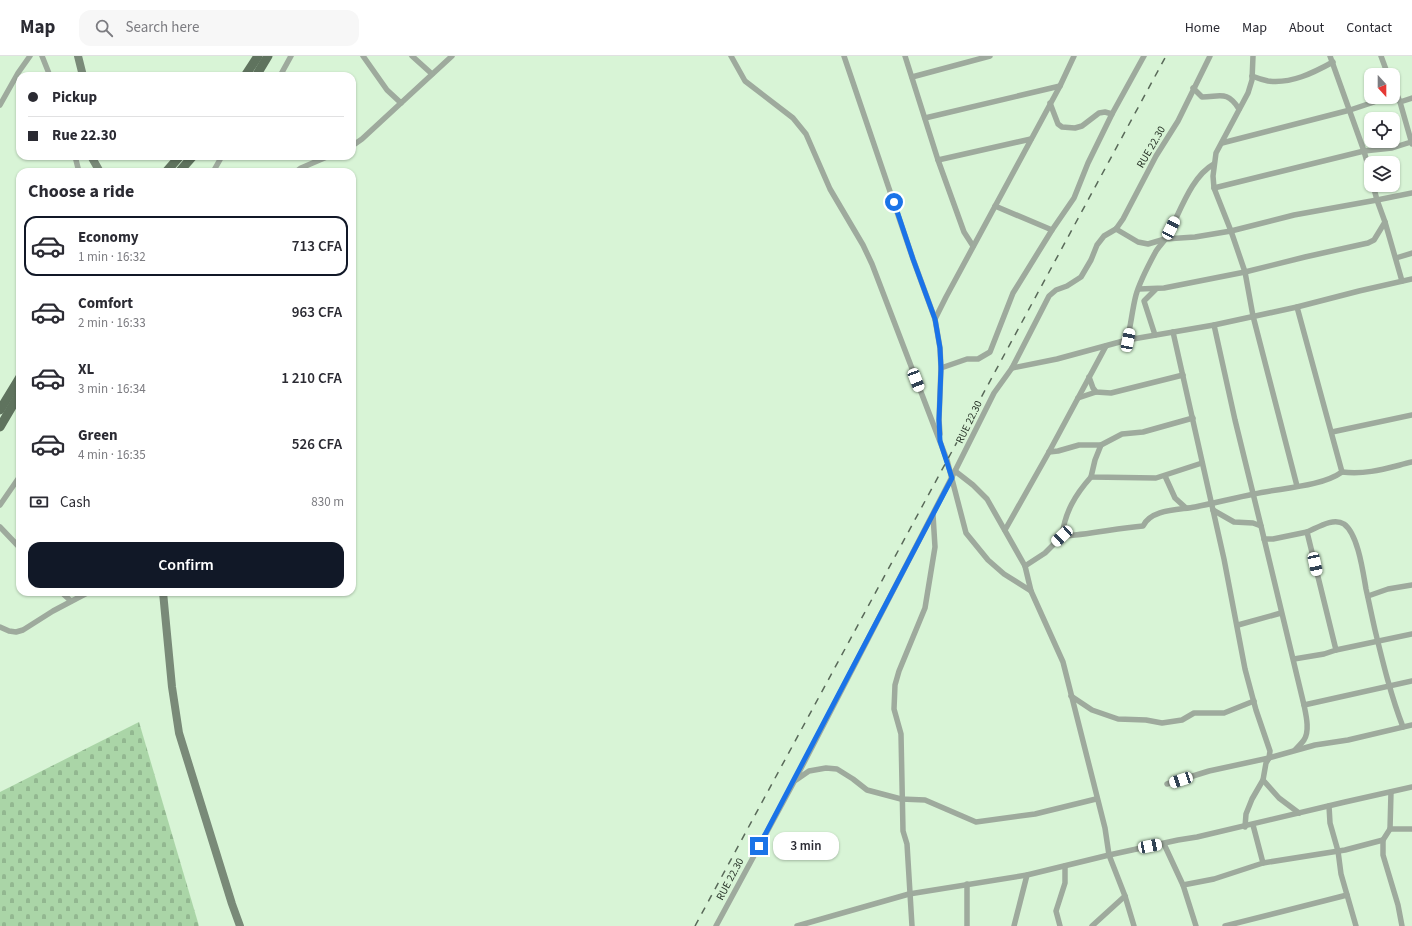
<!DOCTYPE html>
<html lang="en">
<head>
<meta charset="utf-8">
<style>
  :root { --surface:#fff; --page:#f7f7f7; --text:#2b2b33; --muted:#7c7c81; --line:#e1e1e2; --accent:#111827 }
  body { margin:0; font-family:"Source Sans 3",sans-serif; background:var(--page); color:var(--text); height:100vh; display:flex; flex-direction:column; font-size:15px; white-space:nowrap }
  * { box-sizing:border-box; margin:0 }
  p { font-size:13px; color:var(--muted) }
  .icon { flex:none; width:22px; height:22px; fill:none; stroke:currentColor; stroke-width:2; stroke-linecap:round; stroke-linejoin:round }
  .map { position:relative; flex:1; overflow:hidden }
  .side { position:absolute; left:16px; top:112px; width:340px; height:428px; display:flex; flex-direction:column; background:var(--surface); border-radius:12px; box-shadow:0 1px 3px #0004 }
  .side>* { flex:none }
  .top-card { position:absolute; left:16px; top:16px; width:340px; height:88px; border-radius:12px; box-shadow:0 1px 3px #0004; display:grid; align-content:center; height:88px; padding:0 12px; background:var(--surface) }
  .needle { width:26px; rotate:159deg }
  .controls { position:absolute; left:1364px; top:12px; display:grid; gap:8px }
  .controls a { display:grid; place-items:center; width:36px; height:36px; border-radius:8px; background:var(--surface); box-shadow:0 1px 3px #0004; font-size:20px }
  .end { position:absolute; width:18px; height:18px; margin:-9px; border:5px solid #1a73e8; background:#fff; box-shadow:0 0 0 2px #fff }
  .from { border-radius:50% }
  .bubble { position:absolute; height:28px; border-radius:12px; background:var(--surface); box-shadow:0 1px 3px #0004; font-size:13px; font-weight:600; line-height:28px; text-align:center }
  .car { position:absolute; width:12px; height:24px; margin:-12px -6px; border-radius:5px; box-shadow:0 0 3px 1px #0007; background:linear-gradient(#fff 24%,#345 0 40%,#fff 0 76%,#345 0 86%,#fff 0) }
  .top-card b { display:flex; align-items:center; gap:14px; height:38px; font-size:15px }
  .top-card b+b { border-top:1px solid var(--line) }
  .top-card i { width:10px; height:10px; background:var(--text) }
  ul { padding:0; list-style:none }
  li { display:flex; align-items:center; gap:12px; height:60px; margin:0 8px 6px; padding:0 4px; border:2px solid transparent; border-radius:12px }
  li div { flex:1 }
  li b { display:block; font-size:15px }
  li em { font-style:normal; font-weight:600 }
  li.current { border-color:var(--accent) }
  li>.icon { width:36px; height:36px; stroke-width:1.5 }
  h2 { padding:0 12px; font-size:18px; line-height:48px }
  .pay { display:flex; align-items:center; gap:10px; height:44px; padding:0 12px; font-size:15px }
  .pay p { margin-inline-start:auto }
  .button { display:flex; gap:8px; margin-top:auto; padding:8px 12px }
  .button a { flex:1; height:46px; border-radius:12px; background:var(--accent); color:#fff; font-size:16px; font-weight:600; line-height:46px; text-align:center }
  header { display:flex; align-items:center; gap:24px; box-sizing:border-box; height:56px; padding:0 20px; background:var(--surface); border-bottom:1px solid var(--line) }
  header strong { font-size:19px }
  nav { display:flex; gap:22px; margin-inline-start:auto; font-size:14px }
  .search { width:280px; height:36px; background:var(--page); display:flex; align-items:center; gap:10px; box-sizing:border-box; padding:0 14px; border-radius:12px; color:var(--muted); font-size:15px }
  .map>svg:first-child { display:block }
  .cemetery { fill:url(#cemetery-stones) }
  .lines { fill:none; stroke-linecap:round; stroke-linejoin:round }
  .street { stroke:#9eaa9d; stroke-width:5.5 }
  .secondary { stroke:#798a78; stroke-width:8 }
  .primary { stroke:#5f735e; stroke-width:9 }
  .rail { stroke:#596959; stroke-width:1.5; stroke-dasharray:7 7; stroke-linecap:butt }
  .route { stroke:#1a73e8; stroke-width:5 }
  .labels { text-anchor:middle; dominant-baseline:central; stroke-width:3; stroke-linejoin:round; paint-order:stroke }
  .street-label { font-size:11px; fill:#293429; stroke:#d8f4d6 }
</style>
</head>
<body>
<header>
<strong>Map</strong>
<div class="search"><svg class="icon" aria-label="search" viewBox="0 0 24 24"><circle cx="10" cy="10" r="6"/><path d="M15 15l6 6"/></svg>Search here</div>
<nav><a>Home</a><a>Map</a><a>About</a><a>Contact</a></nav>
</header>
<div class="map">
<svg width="1412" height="870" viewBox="0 0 1412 870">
  <defs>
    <pattern id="cemetery-stones" width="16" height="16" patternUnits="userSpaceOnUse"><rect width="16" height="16" fill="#aad5a7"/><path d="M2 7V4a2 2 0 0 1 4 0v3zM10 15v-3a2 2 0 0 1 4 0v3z" fill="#92b790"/></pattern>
  </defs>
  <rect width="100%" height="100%" fill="#d8f4d6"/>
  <polygon class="cemetery" points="139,666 199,870 0,870 0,736"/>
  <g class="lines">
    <g class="street">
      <polyline points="42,0 50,20"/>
      <polyline points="363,0 387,34 401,47 452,0"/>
      <polyline points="412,0 432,18"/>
      <polyline points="731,0 745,25 793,62 806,78 830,133 863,189 872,208 947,404 966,477 988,504 1004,518 1031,535"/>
      <polyline points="844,0 913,203 935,263 940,292 941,312 939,364 940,378"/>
      <polyline points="905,0 938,104 964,176 973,190"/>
      <polyline points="1253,0 1252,24 1248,37 1216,97 1213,120 1214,132 1231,175 1245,216 1253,260 1297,430"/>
      <polyline points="1330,0 1364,95 1371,121"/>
      <polyline points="1381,0 1388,19"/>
      <polyline points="280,20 291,0"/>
      <path d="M 1252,20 C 1257,22 1263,24 1268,25 C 1291,28 1313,17 1333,6"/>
      <polyline points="912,21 990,0"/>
      <polyline points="1393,29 1400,46 1412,88"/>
      <path d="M 1193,32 L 1202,41 C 1220,41 1227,34 1239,53"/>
      <polyline points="1400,46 1412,42"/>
      <polyline points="1050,47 1058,68 1062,71 1075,72 1082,70 1099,57 1105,56 1112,58"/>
      <polyline points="0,49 18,17 30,0"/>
      <polyline points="925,62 1060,30"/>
      <polyline points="1222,87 1350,54 1374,46 1380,41"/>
      <polyline points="352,90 362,83 401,47"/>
      <polyline points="75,100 79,116"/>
      <polyline points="938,104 1031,83"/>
      <polyline points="213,116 222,100"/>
      <polyline points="296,116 301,112 329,100"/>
      <polyline points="1373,129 1377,144 1412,137"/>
      <polyline points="1214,132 1364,95 1392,92 1411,86"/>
      <polyline points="995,150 1052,174"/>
      <polyline points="1116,173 1138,186 1148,188 1165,183 1195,181 1231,175 1294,159 1377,144 1385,166 1402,225"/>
      <polyline points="1396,202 1412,197"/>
      <polyline points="1139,233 1164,232 1245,216 1305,201 1368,187 1374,184 1385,166"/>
      <polyline points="935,263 946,241 1060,30 1074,0"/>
      <polyline points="1214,269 1235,364 1261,470"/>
      <polyline points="1173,276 1224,503 1245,613 1256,654 1270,695 1269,702 1266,707 1263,724 1252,743 1246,758 1245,771"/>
      <polyline points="1155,279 1144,245 1156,233"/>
      <path d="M 1127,284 C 1131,270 1132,254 1136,239 C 1140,225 1148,210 1155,197 C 1158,191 1163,187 1166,182 C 1179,160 1190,121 1214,108"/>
      <polyline points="941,312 967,303 978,303 990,296 1013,237 1052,174 1074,142 1088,107 1112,58 1144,0"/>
      <polyline points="1012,312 1057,303 1127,284 1214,269 1297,251 1359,235 1412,223"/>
      <polyline points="1089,321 1093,332 1096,336 1111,337 1183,319"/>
      <polyline points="1078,342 1096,336"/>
      <polyline points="1332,376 1412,359"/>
      <polyline points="1101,389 1095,404 1091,421 1156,422 1202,407"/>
      <polyline points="1049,396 1058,395 1079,389 1101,389 1122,378 1143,376 1193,362"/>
      <polyline points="955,415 973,429 987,443 1025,510 1031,535 1063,606 1105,772 1109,799 1125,840 1134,870"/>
      <path d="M 1342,416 C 1368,419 1387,412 1412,406"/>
      <polyline points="1165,420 1175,442 1186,452"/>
      <path d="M 1091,421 C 1075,439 1065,456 1062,480 C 1089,479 1116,472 1143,470 C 1151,453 1179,454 1195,451 C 1215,447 1234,442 1254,438 C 1280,432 1321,431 1342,416 L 1297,251"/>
      <polyline points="0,449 20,420"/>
      <polyline points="1213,454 1234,466 1253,467 1261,470 1304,649 1412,625"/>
      <polyline points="0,471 20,492"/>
      <polyline points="1005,474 1049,396 1106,290"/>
      <polyline points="1264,483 1273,483 1307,476"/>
      <polyline points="1025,510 1045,497 1062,480"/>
      <polyline points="61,536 71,545"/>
      <polyline points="1368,540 1388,533 1412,529"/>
      <polyline points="1238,569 1281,557"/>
      <polyline points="0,571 9,575 16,576 23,574 53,555 89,536"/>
      <polyline points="1336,594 1412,578"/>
      <path d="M 1294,603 L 1324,598 L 1336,594 L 1307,476 C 1317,472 1333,461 1344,468 C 1358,478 1363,516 1366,533 C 1369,546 1372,561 1375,574 C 1383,607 1391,640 1403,671"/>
      <polyline points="1071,640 1092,654 1118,663 1146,664 1162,667 1182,664 1194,657 1224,657 1254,645"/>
      <path d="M 1295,694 C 1298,691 1301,688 1304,684 C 1310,675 1306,659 1304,649"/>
      <polyline points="796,724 809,715 826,712 837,713 853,723 867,734 901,743 925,744 976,766 1035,758 1096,743"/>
      <polyline points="1263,724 1279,742 1299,757"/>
      <polyline points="1167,728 1209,715 1269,702 1315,689 1348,684 1412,669"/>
      <polyline points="1391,736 1390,773 1383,784 1383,799 1398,849 1402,870"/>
      <polyline points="1329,750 1330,767 1338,795 1341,818 1356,870"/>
      <polyline points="1390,773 1412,773"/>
      <polyline points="1164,788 1183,829 1196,870"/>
      <polyline points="1263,807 1345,794 1383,784"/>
      <polyline points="967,828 967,870"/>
      <polyline points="1183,829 1214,823 1263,807 1253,769"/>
      <polyline points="716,870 795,724 955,415 994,337 1012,312 1049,240 1056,234 1067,230 1081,221 1091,204 1097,189 1104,180 1116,173 1123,163 1156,100 1178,65 1210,0"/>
      <polyline points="797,870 909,838 1027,819 1109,799 1178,784 1197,781 1345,746 1412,731"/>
      <polyline points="912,870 907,788 903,775 901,678 894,653 895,629 899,615 925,552 935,491 933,459"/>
      <polyline points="1014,870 1027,819"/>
      <polyline points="1060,870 1056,855 1065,827 1065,810"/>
      <polyline points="1092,870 1125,840"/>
      <polyline points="1225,870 1347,839"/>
    </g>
    <g class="secondary">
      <polyline points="78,0 83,20"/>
      <polyline points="91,100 100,116"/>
      <polyline points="163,536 172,631 179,677 232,848 240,870"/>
    </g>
    <g class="primary">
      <polyline points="245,20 258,0"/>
      <polyline points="256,20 268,0"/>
      <polyline points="166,116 180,100"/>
      <polyline points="179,116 193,100"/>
      <polyline points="0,354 20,321"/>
      <polyline points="0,371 20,337"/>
    </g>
    <polyline class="rail" points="695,870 1166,0"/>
  </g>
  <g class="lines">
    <polyline class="route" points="759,790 952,422 940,385 939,364 941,312 940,292 935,263 913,203 894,146"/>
  </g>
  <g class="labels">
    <g class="street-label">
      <text transform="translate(1151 91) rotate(-60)">RUE 22.30</text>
      <text transform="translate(969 366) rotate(-64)">RUE 22.30</text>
      <text transform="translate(730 823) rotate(-62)">RUE 22.30</text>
    </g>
  </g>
</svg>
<div class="controls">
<a><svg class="needle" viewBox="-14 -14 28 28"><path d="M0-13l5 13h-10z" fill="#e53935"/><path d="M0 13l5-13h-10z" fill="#7c7c81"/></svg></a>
<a><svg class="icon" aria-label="locate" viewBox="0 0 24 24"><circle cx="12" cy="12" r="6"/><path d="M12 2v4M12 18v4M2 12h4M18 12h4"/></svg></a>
<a><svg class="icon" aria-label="layers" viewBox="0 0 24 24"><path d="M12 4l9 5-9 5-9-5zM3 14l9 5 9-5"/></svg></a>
</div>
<i class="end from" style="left:894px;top:146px"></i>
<i class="end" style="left:759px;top:790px"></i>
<div class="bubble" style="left:773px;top:776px;width:66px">3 min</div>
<i class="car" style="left:1171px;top:172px;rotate:27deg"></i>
<i class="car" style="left:1128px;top:284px;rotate:11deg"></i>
<i class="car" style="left:916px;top:324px;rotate:159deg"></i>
<i class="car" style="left:1062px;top:480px;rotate:227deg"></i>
<i class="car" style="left:1315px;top:508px;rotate:168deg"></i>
<i class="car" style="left:1181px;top:724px;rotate:252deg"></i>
<i class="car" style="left:1150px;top:790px;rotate:79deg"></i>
<div class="top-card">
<b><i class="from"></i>Pickup</b>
<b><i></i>Rue 22.30</b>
</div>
<section class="side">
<h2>Choose a ride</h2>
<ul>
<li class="current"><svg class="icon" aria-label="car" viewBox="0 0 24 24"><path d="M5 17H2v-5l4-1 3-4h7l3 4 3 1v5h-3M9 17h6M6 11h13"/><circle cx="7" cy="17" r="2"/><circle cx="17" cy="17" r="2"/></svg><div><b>Economy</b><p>1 min · 16:32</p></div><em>713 CFA</em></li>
<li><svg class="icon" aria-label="car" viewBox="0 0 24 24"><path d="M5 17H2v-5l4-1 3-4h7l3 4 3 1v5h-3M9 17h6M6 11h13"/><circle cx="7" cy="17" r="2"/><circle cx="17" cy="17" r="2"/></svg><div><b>Comfort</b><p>2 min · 16:33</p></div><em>963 CFA</em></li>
<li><svg class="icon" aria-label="car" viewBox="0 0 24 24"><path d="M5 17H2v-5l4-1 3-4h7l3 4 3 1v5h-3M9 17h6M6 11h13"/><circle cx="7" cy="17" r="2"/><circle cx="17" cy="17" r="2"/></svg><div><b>XL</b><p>3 min · 16:34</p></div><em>1 210 CFA</em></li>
<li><svg class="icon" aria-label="car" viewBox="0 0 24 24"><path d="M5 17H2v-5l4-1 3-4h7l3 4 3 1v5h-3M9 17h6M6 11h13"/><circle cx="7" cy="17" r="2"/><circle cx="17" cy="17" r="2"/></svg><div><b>Green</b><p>4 min · 16:35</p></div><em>526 CFA</em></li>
</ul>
<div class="pay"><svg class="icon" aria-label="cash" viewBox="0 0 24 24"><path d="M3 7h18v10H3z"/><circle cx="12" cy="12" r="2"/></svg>Cash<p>830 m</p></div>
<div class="button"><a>Confirm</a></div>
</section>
</div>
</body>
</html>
